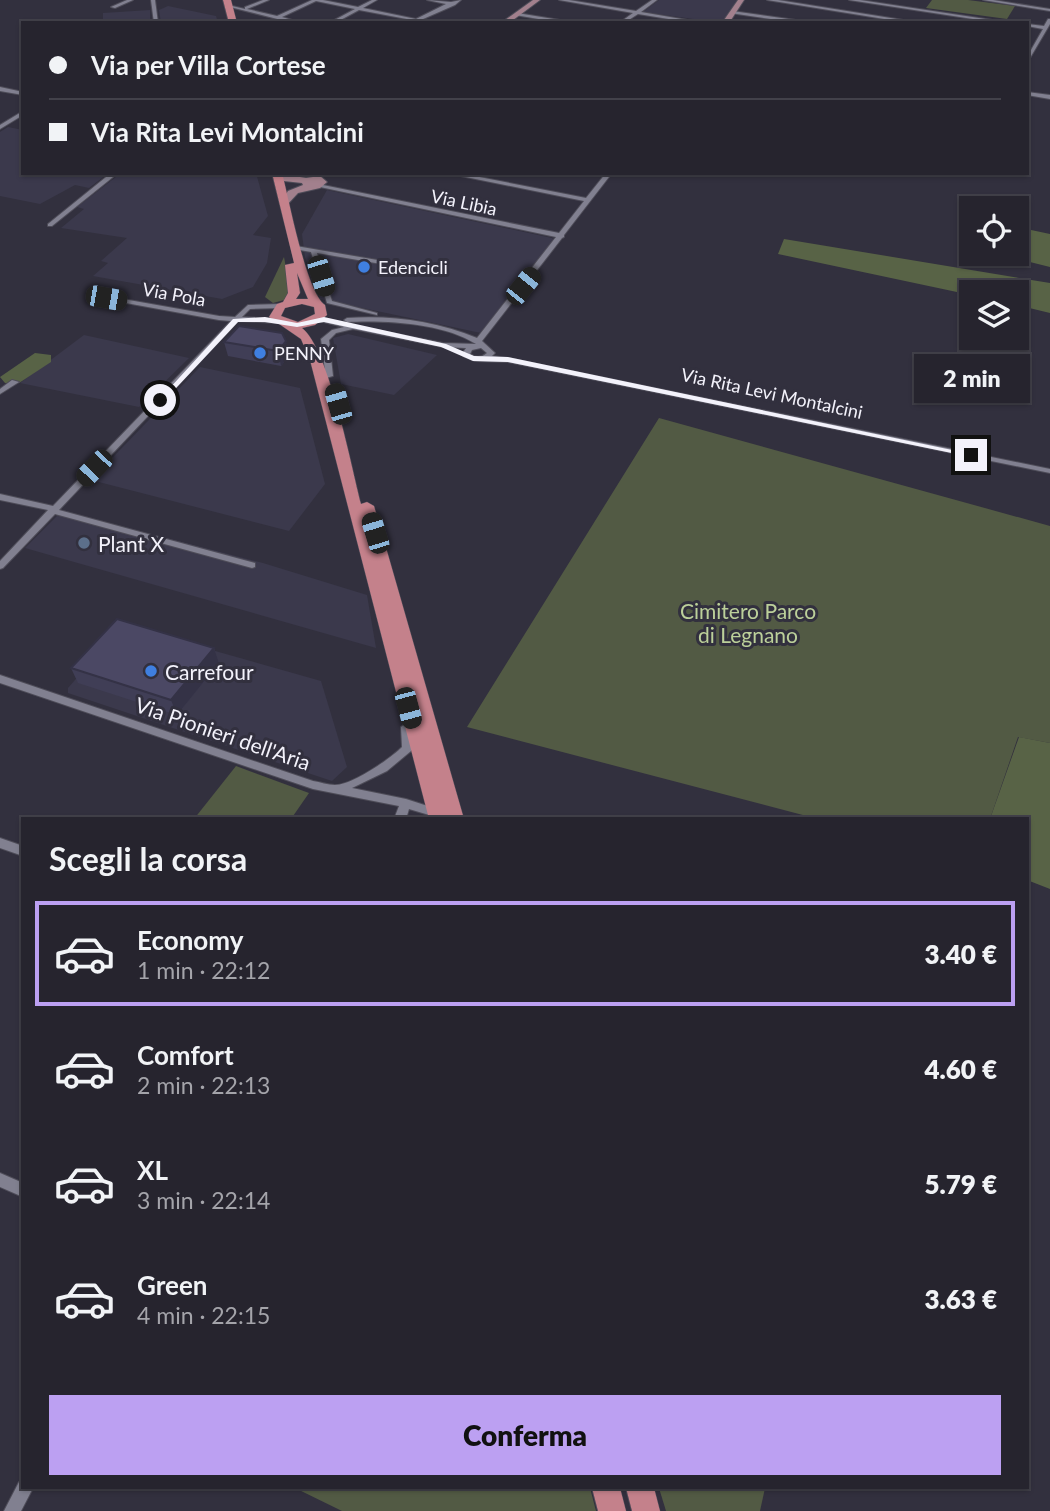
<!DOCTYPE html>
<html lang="it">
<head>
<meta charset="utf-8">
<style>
  :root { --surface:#26242e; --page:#32303a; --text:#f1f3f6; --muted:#a4a4aa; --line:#42414a; --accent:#bca0f2 }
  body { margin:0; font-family:Lato,sans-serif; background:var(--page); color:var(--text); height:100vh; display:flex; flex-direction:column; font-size:26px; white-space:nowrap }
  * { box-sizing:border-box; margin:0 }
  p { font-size:23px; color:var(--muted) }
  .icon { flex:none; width:38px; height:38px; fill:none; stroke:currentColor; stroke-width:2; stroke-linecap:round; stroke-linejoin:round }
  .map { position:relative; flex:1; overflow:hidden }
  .drawer { position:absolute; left:21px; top:817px; width:1008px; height:672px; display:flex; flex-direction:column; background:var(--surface); border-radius:0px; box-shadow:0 2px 5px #0004,0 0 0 2px var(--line) }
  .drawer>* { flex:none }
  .banner { position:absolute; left:21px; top:21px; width:1008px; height:154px; border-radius:0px; box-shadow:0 2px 5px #0004,0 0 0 2px var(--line); display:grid; align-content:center; height:154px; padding:0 28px; background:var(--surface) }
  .buttons { position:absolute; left:959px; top:196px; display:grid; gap:14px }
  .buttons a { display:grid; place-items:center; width:70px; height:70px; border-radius:0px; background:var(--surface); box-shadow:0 2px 5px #0004,0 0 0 2px var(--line); font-size:35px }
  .end { position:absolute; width:32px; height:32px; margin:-16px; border:9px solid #f3f2fb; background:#111; box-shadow:0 0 0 4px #111 }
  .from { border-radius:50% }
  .bubble { position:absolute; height:49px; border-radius:0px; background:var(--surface); box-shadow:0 2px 5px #0004,0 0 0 2px var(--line); font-size:23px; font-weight:800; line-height:49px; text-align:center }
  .car { position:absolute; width:21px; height:42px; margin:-21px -10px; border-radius:9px; box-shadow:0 0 5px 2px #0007; background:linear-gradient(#222 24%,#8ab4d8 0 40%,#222 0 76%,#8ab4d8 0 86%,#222 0) }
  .banner b { display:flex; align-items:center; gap:24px; height:66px; font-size:26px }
  .banner b+b { border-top:2px solid var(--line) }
  .banner i { width:18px; height:18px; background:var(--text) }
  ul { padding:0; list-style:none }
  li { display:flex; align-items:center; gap:21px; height:105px; margin:0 14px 10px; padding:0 14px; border:4px solid transparent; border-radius:0px }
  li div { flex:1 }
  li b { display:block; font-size:26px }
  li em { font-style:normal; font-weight:800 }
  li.on { border-color:var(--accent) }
  li>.icon { width:63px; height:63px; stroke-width:1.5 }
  h2 { padding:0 28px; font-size:32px; line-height:84px }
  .cta { display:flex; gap:14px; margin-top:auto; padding:14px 28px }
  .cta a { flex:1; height:80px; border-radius:0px; background:var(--accent); color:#111; font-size:28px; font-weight:800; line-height:80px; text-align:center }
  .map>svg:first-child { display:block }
  .built { fill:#3b394c }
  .green { fill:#525a44 }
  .forest { fill:#586346 }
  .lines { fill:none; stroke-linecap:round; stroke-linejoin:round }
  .street-casing { stroke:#4e4c58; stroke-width:2 }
  .secondary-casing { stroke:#4e4c58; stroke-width:2 }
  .primary-casing { stroke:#4e4c58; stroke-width:1 }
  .street { fill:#818090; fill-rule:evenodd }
  .secondary { fill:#a2808d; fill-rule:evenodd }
  .primary { fill:#c4818b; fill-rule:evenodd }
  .wall { fill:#403e56 }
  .shaded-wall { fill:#343246 }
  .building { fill:#4b4864; stroke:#343246; stroke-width:2 }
  .route { fill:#f3f2fb }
  .shop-dot { fill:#3f7fe0; stroke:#32303e; stroke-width:2.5 }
  .service-dot { fill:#5c6f8a; stroke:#32303e; stroke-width:2.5 }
  .labels { text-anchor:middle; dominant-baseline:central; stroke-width:6; stroke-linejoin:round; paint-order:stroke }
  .far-street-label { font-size:18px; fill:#f3f2fb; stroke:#32303e }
  .far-poi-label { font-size:18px; fill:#f3f2fb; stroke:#32303e; text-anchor:start }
  .poi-label { font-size:21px; fill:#f3f2fb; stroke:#32303e; text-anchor:start }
  .park-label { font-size:21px; fill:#bcd09a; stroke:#32303e }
  .street-label { font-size:21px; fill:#f3f2fb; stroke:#32303e }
</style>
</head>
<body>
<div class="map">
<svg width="1050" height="1511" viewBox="0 0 1050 1511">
  <rect width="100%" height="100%" fill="#32303e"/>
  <g class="built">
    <polygon points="659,0 739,0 722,23 643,12"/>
    <polygon points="168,6 216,16 218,23 161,23 159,10"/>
    <polygon points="150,10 150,20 103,23 103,13"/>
    <polygon points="8,127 23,130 23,173 106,175 89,188 75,185 40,204 0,196 0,132"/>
    <polygon points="121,173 256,173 268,216 253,235 271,238 267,263 253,287 222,299 93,276 108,263 101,261 127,238 61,228 84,209 77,207"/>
    <polygon points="327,190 552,238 555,241 481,333 320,299 305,257 302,234"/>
    <polygon points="348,334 437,355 394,395 341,384 333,338"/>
    <polygon points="84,335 189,358 139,407 20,383"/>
    <polygon points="200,367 300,388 325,484 289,531 91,480"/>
    <polygon points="62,511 263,563 367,595 376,648 25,548"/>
    <polygon points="123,625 321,681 347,767 332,781 68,693 68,688"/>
  </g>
  <g class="green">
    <polygon points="932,0 968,0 1015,6 1007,19 926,8"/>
    <polygon points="284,257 290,290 284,300 273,303 265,297"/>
    <polygon points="659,418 1050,526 1050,743 1018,737 990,819 818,819 467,727"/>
    <polygon points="236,766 309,793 291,819 194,819"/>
    <polygon points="295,1488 590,1488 596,1511 342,1511"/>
    <polygon points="659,1488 765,1488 760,1511 666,1511"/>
  </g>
  <g class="forest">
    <polygon points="1017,227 1050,234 1050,267 998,254 1017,254"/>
    <polygon points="784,239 1050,283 1050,313 1017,305 1017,292 971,292 971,295 778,254"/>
    <polygon points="35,353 51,355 51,362 19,383 5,383 0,377"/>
    <polygon points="1019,737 1050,743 1050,889 1027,880 1027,819 990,819"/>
  </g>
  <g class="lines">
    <g class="street-casing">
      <g id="street">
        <polygon points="127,0 133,0 115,8 111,7"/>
        <polygon points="151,0 155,0 158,23 154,23"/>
        <polygon points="263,0 269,0 247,9 277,16 312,0 323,0 358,7 372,0 377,0 363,8 416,19 446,4 427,0 451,2 461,0 455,5 414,23 410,23 412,20 359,10 335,23 329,23 355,9 316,1 282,17 302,23 293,23 226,6 228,5 245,9 245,7"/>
        <polygon points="559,0 569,0 636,11 652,0 657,0 641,12 705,23 693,23 638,14 624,23 619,23 633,13"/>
        <polygon points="767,0 778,0 922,23 909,23"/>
        <polygon points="849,0 860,0 1012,23 999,23"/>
        <polygon points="983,0 993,0 1050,9 1050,11"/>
        <polygon points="732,11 810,22 812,23 799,23 730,13"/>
        <polygon points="517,13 572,22 574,23 562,23 515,15"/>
        <polygon points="1048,19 1050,19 1050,24 1027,63 1027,57 1043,29 1027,26 1027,24 1044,26"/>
        <polygon points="0,87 23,92 23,95 0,91"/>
        <polygon points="1027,92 1050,95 1050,99 1027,95"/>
        <polygon points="23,111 23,115 0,129 0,125"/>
        <polygon points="111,173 118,173 52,226 48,226 48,224"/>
        <path d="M 446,173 L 459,173 L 586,198 L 606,173 L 612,173 L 564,235 L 564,237 L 562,238 L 482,341 L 495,353 L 492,356 L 508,358 L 1050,469 L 1050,473 L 508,362 L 475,361 L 463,356 L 462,354 L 466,348 L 443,347 L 353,329 L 336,333 L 329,340 L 333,376 L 326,378 L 321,339 L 332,330 L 344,327 L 315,320 L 315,318 L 443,343 L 476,344 C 443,323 385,320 347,322 L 344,320 L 347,318 C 391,315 436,321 477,338 L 556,237 L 320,187 L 318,186 L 318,184 L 559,233 L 584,201 ZM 481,348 L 487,353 C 481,358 476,358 470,354 L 472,350 Z"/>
        <polygon points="296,246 389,262 390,263 387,265 317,253 332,301 377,313 377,315 327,303 311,252 294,249 293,248"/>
        <polygon points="106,296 219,316 235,317 248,305 281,304 284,306 281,308 250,309 242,317 278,319 281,321 278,323 238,321 59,510 255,563 255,567 252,568 55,514 3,568 0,569 0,561 48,510 0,500 0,494 53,506 231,321 219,320 104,299 104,297"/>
        <polygon points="12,380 19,382 0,394 0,389"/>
        <path d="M 0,675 L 313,781 C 320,782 328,785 335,785 C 352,785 390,759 402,747 L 401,727 L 406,723 L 411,727 L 412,748 L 411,751 L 387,771 L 352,788 L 406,799 L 440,810 L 441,813 L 440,816 L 436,817 L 409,809 L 406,819 L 394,819 L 399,806 L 313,789 L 0,683 Z"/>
        <polygon points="0,838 23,846 23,856 0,848"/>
        <polygon points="0,1173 23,1183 23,1197 0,1187"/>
        <polygon points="23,1481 23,1488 33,1488 21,1511 4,1511 19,1482"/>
      </g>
    </g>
    <g class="secondary-casing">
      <g id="secondary">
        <polygon points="533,0 540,0 509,23 501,23"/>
        <polygon points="738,0 744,0 729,23 722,23"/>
        <polygon points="276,173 306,178 320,176 327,182 320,188 298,193 285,207 280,204 288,191 303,185 302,183 284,181"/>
      </g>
    </g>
    <g class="primary-casing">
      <g id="primary">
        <polygon points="223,0 231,0 237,23 229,23"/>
        <path d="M 272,173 L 282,173 C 289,199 306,292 325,305 L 327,315 L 315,325 L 302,328 C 329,349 351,466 361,504 L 367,502 L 374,506 L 464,819 L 429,819 L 310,360 L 301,339 L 269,317 L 277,304 L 283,302 L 288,293 L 285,265 L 294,263 ZM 297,273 L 308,299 L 296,299 L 300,293 ZM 302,304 L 314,307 L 315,314 L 298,322 L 281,316 L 285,308 Z"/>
        <polygon points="592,1488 620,1488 626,1511 598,1511"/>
        <polygon points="626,1488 654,1488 660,1511 632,1511"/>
      </g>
    </g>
    <use href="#street" class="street"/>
    <use href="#secondary" class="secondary"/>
    <use href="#primary" class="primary"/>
  </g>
  <g class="wall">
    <polygon points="239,326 289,356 281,366 228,356 224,342"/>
    <polygon points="214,648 219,663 177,715 78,683 71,668"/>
  </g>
  <g class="shaded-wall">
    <polygon points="286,341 289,356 281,366 278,351"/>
    <polygon points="214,648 219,663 177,715 171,700"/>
  </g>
  <g class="building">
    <polygon points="239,326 282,333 286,341 278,351 224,342"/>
    <polygon points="117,619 214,648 171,700 71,668"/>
  </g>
  <polygon class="route" points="265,317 297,323 324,317 446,344 474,356 508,357 976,455 971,457 508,362 473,361 441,347 324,322 297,327 265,322 238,322 163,402 157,402 233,319"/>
  <g class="shop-dot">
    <circle cx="364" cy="267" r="7"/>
    <circle cx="260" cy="353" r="7"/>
    <circle cx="151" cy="671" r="7"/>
  </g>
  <circle class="service-dot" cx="84" cy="543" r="7"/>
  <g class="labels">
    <g class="far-street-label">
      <text transform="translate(464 202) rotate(12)">Via Libia</text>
      <text transform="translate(174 294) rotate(10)">Via Pola</text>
      <text transform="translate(772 393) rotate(12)">Via Rita Levi Montalcini</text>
    </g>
    <g class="far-poi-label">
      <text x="378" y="267">Edencicli</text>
      <text x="274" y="353">PENNY</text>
    </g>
    <g class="poi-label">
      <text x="98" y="543">Plant X</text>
      <text x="165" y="671">Carrefour</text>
    </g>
    <g class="park-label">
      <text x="748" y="610">Cimitero Parco<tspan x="748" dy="24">di Legnano</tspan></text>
    </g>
    <g class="street-label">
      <text transform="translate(223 733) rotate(19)">Via Pionieri dell'Aria</text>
    </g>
  </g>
</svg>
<div class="buttons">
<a><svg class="icon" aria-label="locate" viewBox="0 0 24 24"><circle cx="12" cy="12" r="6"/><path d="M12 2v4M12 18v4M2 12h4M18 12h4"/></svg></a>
<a><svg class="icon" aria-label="layers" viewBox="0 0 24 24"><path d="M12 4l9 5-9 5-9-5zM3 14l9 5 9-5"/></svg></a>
</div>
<i class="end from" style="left:160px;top:400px"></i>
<i class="end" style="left:971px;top:455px"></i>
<div class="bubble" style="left:914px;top:354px;width:116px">2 min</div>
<i class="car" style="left:321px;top:276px;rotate:163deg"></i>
<i class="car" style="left:523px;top:286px;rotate:39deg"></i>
<i class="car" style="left:106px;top:298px;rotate:100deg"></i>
<i class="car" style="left:338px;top:404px;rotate:344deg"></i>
<i class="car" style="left:94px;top:468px;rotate:224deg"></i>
<i class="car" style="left:375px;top:533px;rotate:343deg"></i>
<i class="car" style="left:408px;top:708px;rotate:165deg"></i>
<div class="banner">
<b><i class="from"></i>Via per Villa Cortese</b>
<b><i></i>Via Rita Levi Montalcini</b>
</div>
<section class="drawer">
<h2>Scegli la corsa</h2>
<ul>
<li class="on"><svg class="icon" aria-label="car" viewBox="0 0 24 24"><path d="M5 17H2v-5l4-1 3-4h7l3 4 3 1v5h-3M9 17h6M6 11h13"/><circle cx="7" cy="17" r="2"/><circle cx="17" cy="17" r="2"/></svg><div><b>Economy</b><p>1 min · 22:12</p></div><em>3.40 €</em></li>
<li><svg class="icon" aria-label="car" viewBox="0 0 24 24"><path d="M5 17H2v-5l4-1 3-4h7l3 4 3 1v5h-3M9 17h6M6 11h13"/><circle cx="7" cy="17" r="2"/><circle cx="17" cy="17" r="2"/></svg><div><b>Comfort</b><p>2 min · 22:13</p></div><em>4.60 €</em></li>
<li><svg class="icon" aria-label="car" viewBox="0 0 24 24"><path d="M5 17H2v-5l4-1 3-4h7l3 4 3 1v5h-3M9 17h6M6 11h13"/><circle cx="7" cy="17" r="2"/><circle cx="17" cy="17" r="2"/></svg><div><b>XL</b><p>3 min · 22:14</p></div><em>5.79 €</em></li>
<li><svg class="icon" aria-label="car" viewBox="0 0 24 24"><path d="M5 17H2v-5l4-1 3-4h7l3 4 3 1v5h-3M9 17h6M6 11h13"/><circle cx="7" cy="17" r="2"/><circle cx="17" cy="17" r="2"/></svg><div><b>Green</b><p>4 min · 22:15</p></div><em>3.63 €</em></li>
</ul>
<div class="cta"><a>Conferma</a></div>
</section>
</div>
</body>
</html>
